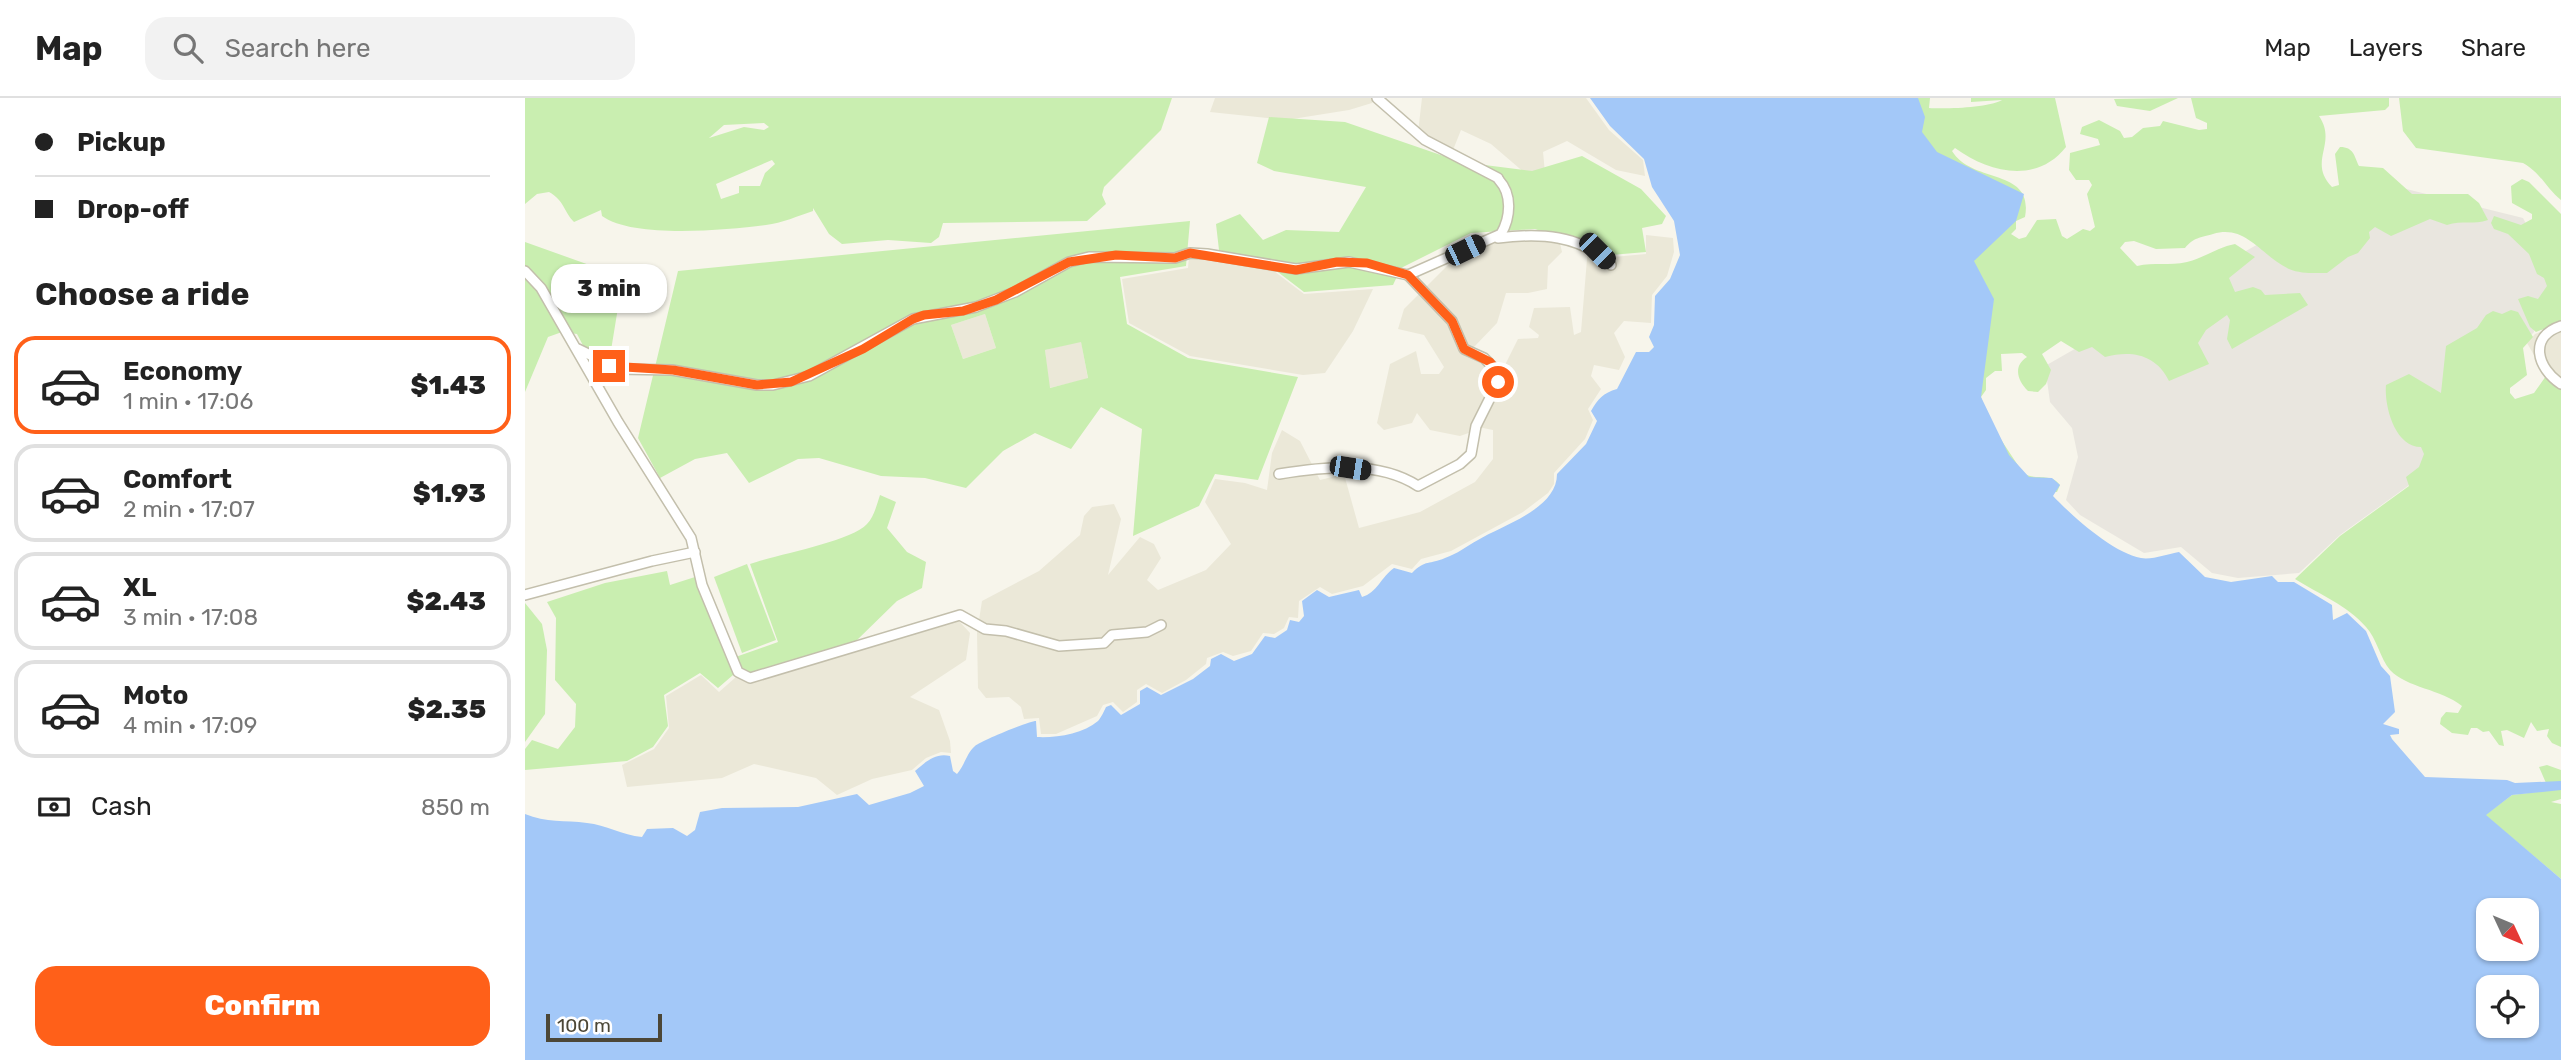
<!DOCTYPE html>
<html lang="en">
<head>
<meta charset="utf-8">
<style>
  :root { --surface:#fff; --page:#f2f2f2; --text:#222; --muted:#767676; --line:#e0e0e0; --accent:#ff6019 }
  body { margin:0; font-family:Rubik,sans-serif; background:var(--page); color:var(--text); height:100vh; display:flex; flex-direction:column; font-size:26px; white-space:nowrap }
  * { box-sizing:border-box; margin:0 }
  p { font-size:23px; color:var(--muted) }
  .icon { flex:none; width:38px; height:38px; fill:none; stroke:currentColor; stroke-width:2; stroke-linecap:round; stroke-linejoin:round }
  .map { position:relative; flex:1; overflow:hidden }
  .side { display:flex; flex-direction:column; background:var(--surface); width:525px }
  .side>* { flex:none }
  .top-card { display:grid; align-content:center; height:154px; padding:0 35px; background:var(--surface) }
  .needle { width:46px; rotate:134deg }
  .tools { position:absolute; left:1951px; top:800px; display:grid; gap:14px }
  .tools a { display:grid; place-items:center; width:63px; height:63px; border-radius:14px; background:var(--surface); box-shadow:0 2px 5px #0004; font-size:35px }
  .scale { position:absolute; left:21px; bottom:18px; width:116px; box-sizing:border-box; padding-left:7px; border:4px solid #4c4737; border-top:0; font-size:19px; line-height:24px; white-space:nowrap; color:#4c4737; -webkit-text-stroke:5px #fff; paint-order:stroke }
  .end { position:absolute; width:32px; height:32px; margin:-16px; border:9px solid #ff6019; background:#fff; box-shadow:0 0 0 4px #fff }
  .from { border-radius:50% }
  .bubble { position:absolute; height:49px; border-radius:21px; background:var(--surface); box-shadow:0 2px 5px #0004; font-size:23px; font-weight:800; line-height:49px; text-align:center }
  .car { position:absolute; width:21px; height:42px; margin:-21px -10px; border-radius:9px; box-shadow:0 0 5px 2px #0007; background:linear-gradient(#222 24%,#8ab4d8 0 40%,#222 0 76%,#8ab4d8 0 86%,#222 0) }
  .top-card b { display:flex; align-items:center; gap:24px; height:66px; font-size:26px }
  .top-card b+b { border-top:2px solid var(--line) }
  .top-card i { width:18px; height:18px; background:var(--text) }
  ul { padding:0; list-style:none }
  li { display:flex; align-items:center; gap:21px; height:98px; margin:0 14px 10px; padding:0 21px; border:4px solid var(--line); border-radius:21px }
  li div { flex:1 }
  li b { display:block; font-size:26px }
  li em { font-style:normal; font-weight:800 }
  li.on { border-color:var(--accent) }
  li>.icon { width:63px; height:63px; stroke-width:1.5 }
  h2 { padding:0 35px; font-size:32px; line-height:84px }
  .pay { display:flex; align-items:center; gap:18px; height:77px; padding:0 35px; font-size:26px }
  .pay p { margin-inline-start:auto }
  .action { display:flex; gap:14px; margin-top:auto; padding:14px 35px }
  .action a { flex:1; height:80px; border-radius:21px; background:var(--accent); color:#fff; font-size:28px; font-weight:800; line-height:80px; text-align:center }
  header { display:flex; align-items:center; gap:42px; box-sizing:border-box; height:98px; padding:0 35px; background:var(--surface); border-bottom:2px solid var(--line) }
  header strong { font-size:33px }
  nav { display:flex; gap:38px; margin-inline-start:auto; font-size:24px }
  .search { width:490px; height:63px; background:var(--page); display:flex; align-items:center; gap:18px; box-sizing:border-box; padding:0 24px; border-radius:21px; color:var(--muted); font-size:26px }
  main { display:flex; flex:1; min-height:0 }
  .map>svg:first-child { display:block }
  .residential { fill:#ebe8d8 }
  .industrial { fill:#e9e6df }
  .green { fill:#c9eeb0; fill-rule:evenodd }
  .water { fill:#a3c8f8; fill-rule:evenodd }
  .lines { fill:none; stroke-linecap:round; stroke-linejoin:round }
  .street-casing { stroke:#c3bfac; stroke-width:12 }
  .street { stroke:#fff; stroke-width:9 }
  .route { stroke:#ff6019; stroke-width:9 }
</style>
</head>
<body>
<header>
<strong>Map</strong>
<div class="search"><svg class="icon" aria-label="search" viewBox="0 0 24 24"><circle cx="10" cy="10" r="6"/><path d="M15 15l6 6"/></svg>Search here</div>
<nav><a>Map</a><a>Layers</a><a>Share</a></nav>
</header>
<main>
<section class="side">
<div class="top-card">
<b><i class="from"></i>Pickup</b>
<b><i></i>Drop-off</b>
</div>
<h2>Choose a ride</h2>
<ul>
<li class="on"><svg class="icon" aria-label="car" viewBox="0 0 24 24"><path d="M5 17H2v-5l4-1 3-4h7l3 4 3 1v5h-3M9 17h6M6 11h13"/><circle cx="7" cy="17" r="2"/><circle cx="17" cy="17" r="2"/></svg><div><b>Economy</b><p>1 min · 17:06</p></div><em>$1.43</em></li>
<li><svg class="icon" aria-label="car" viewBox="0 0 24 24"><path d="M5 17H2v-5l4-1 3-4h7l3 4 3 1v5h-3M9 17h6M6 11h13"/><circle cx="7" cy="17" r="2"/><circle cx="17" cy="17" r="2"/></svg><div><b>Comfort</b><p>2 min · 17:07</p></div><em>$1.93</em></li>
<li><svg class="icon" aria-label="car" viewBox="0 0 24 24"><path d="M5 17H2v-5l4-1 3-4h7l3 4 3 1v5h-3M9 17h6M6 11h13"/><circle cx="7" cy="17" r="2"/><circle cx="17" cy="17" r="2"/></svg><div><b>XL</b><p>3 min · 17:08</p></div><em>$2.43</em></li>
<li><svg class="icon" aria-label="car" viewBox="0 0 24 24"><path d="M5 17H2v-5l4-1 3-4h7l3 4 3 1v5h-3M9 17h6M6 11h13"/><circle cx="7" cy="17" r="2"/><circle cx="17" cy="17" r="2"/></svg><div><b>Moto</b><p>4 min · 17:09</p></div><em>$2.35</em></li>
</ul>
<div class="pay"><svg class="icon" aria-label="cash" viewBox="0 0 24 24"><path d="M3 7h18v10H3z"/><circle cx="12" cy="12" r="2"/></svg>Cash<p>850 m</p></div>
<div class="action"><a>Confirm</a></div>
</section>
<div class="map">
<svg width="2036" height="962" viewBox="0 0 2036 962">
  <rect width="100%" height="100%" fill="#f7f5eb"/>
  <g class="residential">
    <polygon points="690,0 850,0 847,5 824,12 761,22 685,14"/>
    <polygon points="897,0 1061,0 1084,32 1118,62 1120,78 1091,72 1042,43 1018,54 1020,75 1001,76 966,46 936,32 926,57 892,43"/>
    <polygon points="1121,137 1148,140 1149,154 1142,178 1127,197 1126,225 1099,223 1089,235 1100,259 1094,272 1069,267 1066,278 1076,291 1063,311 1068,322 1060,341 1029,375 1029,386 1023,395 998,414 926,453 896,461 887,471 867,466 838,488 807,496 795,489 774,503 773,520 764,519 759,530 749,536 738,535 726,553 708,558 698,554 682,560 681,566 661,582 637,595 621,586 612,592 612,604 598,614 588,604 578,607 572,618 531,636 516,636 514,620 499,621 496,609 484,599 461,600 453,590 452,535 457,503 514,473 555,437 559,418 567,409 589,406 596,421 583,477 615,439 629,446 636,460 622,482 633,492 681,472 706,446 680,404 690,381 720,385 742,392 747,355 757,332 775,343 795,382 819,376 834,430 895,414 950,384 968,361 968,332 958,330 935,338 905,332 892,315 887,325 859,332 852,325 865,266 891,253 896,276 914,276 919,269 899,237 873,231 879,211 925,165 979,141 1034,141 1037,154 1023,168 1022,191 1003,195 981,195 972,225 949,249 978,271 993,241 1013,240 1014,237 1004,229 1009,210 1045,209 1049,237 1056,234 1063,149 1088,159 1121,156"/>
    <polygon points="664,158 745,170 779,196 848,191 828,233 800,275 778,277 665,258 604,225 597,181 663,170"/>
    <polygon points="460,216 471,250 438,261 426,227"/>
    <polygon points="2036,226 2036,290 2021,278 2002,245 2010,236"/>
    <polygon points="556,243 563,281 524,290 520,252"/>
    <polygon points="434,523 445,535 441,562 385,599 414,612 425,643 426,655 416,654 401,660 387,672 347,681 312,697 291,680 229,666 197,680 102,689 97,667 129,651 144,630 141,598 176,577 194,594 211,579 226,582 248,578"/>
  </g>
  <polygon class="industrial" points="1845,82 1998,120 2036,194 2006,209 2009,234 1993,251 1963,301 1941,346 1815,437 1774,475 1713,480 1687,475 1656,449 1619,455 1555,417 1541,402 1553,359 1547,330 1525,304 1520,268"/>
  <g class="green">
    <path d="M 0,0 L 647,0 L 636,32 L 579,89 L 577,97 L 581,106 L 562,123 L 418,125 L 414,139 L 406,145 L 363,142 L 317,146 L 304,136 L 288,110 L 288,113 C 273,118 257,125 241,127 C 201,132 109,141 77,118 L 76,112 L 49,124 C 39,114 39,102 24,94 L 12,96 L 0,106 ZM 239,25 L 244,29 L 239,32 L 219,29 L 184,40 L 199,27 ZM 247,62 L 250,66 L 240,75 L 235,88 L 214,88 L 214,95 L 196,101 L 191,86 Z"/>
    <path d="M 1371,0 L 1405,0 L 1404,10 C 1422,11 1462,10 1477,2 L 1446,4 L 1446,0 L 1530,0 L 1541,49 C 1512,86 1464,75 1430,50 L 1427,53 C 1448,87 1509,69 1500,119 L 1491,123 L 1491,131 L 1486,136 L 1494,141 L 1501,139 L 1512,122 L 1531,121 L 1537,138 L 1542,141 L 1558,131 L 1565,133 L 1570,129 L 1562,96 L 1567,87 L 1564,82 L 1551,82 L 1544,72 L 1545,55 L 1575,47 L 1573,41 L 1555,36 L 1557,29 L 1574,22 L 1595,33 L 1599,40 L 1607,39 L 1618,30 L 1635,28 L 1638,23 L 1674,32 L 1682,31 L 1682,25 L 1671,20 L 1666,0 L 1864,0 L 1864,8 L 1860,12 L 1794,18 C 1813,46 1782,63 1807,89 L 1814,87 L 1810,56 L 1815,49 C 1829,49 1829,58 1834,68 L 1858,70 L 1887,96 L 1943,96 L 1954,105 L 1963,122 C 1949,127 1937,122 1922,127 L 1905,121 L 1866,138 L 1850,129 L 1844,134 L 1845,140 L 1833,155 L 1823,159 L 1802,175 C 1789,175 1776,176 1764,171 C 1735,157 1721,126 1688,136 C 1675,140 1669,139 1660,150 L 1631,151 L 1609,143 L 1600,144 L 1595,150 L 1612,168 C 1629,164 1644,168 1662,164 C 1679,160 1693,149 1710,146 L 1730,159 L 1704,180 L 1710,194 L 1728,189 L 1736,192 L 1740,197 L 1775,195 L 1783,207 L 1707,251 L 1702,241 L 1705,222 L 1702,217 L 1681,232 L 1673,245 L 1684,266 L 1644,283 C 1631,256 1606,252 1580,259 L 1567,249 L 1554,254 L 1536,243 L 1517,256 L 1526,272 L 1521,286 L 1513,294 L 1503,293 C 1492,282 1488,268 1502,259 L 1497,255 L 1476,256 L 1477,273 L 1470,273 L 1461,280 L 1461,292 L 1456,299 L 1465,325 L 1498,375 C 1509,383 1526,374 1535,387 L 1532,394 L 1481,390 Z"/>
    <polygon points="1653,0 1625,13 1592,8 1589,1"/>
    <path d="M 1874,0 L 2036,0 L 2036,102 C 2021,90 2016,75 1998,65 L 1891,50 L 1878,33 Z"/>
    <polygon points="744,19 820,24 936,64 1007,73 1057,58 1116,91 1141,118 1137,126 1117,130 1121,154 1086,157 1010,131 946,135 876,170 868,187 779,194 745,168 694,152 691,126 715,116 738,142 761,132 814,134 841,89 749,73 732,65"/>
    <polygon points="1997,81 2004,84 2036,116 2036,224 2011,234 2005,229 1993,201 2003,198 2013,201 2022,188 2019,180 2012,176 2004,156 1983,136 1969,131 1966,125 1969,118 1996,127 2007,121 2007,116 1987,105 1986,88"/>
    <path d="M 665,123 L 661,168 L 595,179 L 602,226 L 663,260 L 773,279 L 733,382 L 690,376 L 674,408 L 608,438 L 617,331 L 576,309 L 546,351 L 510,335 L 478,353 L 441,390 L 400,380 L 356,378 L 294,360 L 273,361 L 224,385 L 202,355 L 170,361 L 135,380 L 113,340 L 153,173 ZM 460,216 L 471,250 L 438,261 L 426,227 ZM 556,244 L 563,280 L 525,290 L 520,252 Z"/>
    <polygon points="0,144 98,179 80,289 52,236 37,234 23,239 0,294"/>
    <path d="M 1986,212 L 1993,214 L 2008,239 L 1998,250 L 2002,277 L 1985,290 L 1985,295 L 1990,301 L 2009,295 L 2021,278 L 2036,290 L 2036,649 L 2027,645 L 2022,638 L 2024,631 L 2012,633 L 2006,624 L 1999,640 L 1982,632 L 1976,633 L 1979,648 L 1974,647 L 1964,633 L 1958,634 L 1952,630 L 1946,630 L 1943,637 L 1927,635 L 1915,626 L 1916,620 L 1921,614 L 1933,615 L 1937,608 C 1916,591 1882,590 1865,572 C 1855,560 1852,541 1841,529 C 1823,508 1794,496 1770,481 L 1815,438 L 1884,388 L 1881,379 L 1894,369 L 1899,356 L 1896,349 C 1870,349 1859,308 1861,287 L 1884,276 L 1916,295 L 1921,248 L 1952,230 L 1961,217 L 1968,213 L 1977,216 Z"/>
    <path d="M 355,397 L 371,404 L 362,430 L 382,454 L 401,464 L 397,490 L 372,503 L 330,544 L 226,575 L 215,571 L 193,590 L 175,575 L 139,597 L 143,628 L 128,649 L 102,663 L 0,672 L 0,651 L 7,642 L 33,651 L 50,629 L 51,606 L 30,582 L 31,520 L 22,504 L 80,485 L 142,473 L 145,487 L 170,479 L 202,562 L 253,544 L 225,466 C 253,456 325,444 342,426 C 349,419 352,406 355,397 Z"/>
    <polygon points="222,466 251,542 217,555 189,479"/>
    <polygon points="0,505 17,526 22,552 20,616 0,644"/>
    <polygon points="2022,667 2036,672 2036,701 2026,704 2036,706 2036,781 1960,717 1987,697 2019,693 2021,685 2014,669"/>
  </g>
  <path class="water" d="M 1065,0 L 1393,0 L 1400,19 L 1397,34 L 1412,54 L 1499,96 L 1491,123 L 1449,163 L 1469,201 L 1456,299 L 1484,357 L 1504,379 L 1527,380 L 1535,387 L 1528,398 C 1547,418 1588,455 1616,460 C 1627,462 1643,456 1654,454 L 1680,479 L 1706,484 L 1747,478 L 1753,484 L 1769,484 L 1807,507 L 1808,522 L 1822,515 L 1841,533 L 1856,568 L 1865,578 L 1870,614 L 1858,626 L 1874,631 L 1874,636 L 1865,637 L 1867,641 L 1900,679 L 1982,682 L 1990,685 L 2036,683 L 2036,692 L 1987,697 L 1961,717 L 2036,781 L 2036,962 L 0,962 L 0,716 C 21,725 40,722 62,725 C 81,727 97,737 117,739 L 122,731 L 148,730 L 162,738 L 170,732 L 175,714 L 197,710 L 273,709 L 332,696 L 344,707 L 385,695 L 399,688 L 390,673 C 402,663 410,655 425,658 L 428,673 L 432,676 C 440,667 441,656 450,648 C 456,643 504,623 511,623 L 512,639 C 531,640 558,636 573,623 C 576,620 579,613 581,609 L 586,607 L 596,617 L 615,606 L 615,593 L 622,589 L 636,597 L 668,581 L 685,568 L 686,561 L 696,556 L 709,563 L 727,556 L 740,538 L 750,540 L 762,532 L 765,522 L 774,524 L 779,518 L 777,503 L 792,492 L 804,499 L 834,492 L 837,499 C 852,495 856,479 869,470 L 887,475 C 901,461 904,467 920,460 C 932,456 942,448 953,442 C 978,427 1032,411 1032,376 L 1061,346 L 1072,323 L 1066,313 C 1073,301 1078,295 1092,291 L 1111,254 L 1124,254 L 1129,249 L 1124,239 L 1129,227 L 1130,198 L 1145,181 L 1155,157 L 1149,123 L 1127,89 L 1119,61 L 1085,28 ZM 1964,812 L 2002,812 L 2002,850 L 1964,850 ZM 1964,889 L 2002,889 L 2002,928 L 1964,928 Z"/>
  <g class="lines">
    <g class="street-casing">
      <g id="street">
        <polyline points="852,0 900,42 973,80"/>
        <path d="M 973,140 C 1014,135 1055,136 1086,167"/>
        <polyline points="0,173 16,190 93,324 166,440 177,487 213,574 225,580 435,517 460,531 481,533 534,548 579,545 587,537 622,534 636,527"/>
        <path d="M 2036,228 C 2003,239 2012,270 2036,286"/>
        <path d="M 53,251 L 94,271 L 147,272 L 232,287 L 248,287 L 284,278 L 388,221 L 451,209 L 490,194 L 544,164 L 564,159 L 650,160 L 665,155 L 682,156 L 771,171 L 824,164 L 883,177 L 976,136 C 986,119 987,96 974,82"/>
        <path d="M 754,376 C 799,369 853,362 893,388 L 935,366 L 946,356 L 951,328 L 973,284 L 973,274 L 959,260 L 939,251 L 927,223 L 883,177"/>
        <polyline points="0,497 127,463 170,454"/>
      </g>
    </g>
    <use href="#street" class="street"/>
  </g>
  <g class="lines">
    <polyline class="route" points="84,268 148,272 232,287 266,284 338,251 388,221 399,217 438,213 471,202 544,164 591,157 650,160 665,155 771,172 812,164 842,165 883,177 927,223 939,251 965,264 973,274 973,284"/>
  </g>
</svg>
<div class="tools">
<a><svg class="needle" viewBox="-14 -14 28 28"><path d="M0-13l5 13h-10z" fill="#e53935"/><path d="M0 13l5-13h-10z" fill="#767676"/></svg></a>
<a><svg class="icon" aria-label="locate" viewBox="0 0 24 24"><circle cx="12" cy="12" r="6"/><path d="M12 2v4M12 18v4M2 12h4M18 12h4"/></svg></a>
</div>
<div class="scale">100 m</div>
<i class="end from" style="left:973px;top:284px"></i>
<i class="end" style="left:84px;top:268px"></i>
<div class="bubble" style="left:26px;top:166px;width:116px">3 min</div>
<i class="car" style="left:940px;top:152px;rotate:64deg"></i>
<i class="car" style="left:1072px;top:153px;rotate:135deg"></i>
<i class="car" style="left:825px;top:370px;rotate:99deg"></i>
</div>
</main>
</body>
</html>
